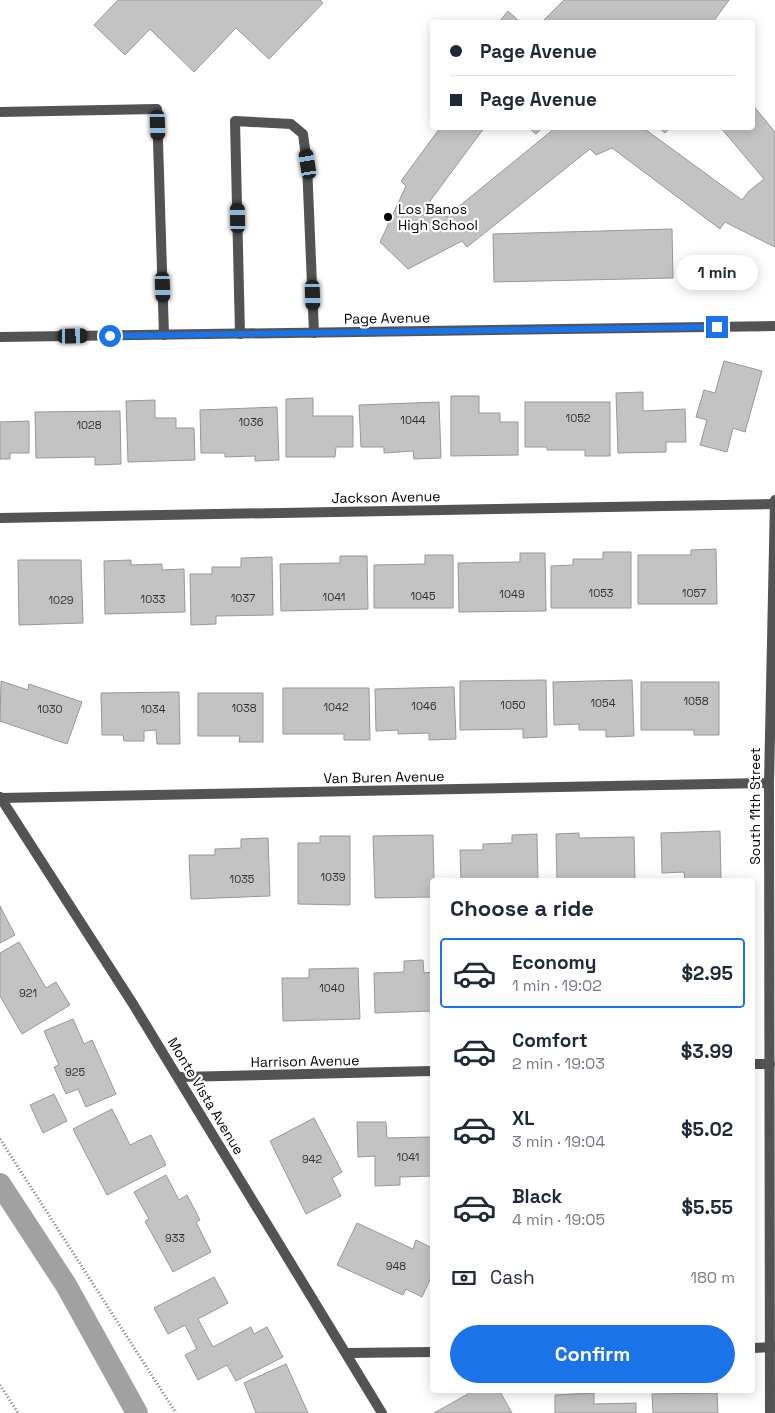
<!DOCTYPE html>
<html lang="en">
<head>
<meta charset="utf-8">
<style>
  :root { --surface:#fff; --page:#f2f2f3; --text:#1f2937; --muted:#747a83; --line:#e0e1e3; --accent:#1a73e8 }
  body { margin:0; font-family:"Space Grotesk",sans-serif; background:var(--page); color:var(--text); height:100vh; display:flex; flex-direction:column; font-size:19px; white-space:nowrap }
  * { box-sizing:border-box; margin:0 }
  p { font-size:16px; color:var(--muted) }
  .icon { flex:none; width:28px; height:28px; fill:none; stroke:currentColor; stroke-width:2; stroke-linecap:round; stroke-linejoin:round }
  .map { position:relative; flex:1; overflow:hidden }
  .side { position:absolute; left:430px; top:878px; width:325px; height:515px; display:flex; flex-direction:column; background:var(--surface); border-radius:5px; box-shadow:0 2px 12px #0003 }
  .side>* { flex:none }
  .banner { position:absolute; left:430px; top:20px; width:325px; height:110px; border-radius:5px; box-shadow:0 2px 12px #0003; display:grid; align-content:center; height:110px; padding:0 20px; background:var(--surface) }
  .end { position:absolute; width:22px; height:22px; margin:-11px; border:6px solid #1a73e8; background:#fff; box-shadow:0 0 0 2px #fff }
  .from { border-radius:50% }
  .bubble { position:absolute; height:35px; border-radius:18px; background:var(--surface); box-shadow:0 2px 12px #0003; font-size:16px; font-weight:800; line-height:35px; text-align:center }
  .car { position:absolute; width:15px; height:30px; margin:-15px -8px; border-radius:6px; box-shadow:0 0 4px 1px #0007; background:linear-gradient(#222 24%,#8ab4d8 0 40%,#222 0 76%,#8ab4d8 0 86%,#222 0) }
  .banner b { display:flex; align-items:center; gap:18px; height:48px; font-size:19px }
  .banner b+b { border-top:1px solid var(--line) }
  .banner i { width:12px; height:12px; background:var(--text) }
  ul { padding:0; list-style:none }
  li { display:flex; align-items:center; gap:15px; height:70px; margin:0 10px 8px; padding:0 10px; border:2px solid transparent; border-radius:5px }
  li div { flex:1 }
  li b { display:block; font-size:19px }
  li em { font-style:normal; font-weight:800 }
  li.current { border-color:var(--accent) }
  li>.icon { width:45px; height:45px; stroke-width:1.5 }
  h2 { padding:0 20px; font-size:22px; line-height:60px }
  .pay { display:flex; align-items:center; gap:12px; height:55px; padding:0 20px; font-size:19px }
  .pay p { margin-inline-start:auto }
  .action { display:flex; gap:10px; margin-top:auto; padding:10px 20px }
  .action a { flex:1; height:58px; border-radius:30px; background:var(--accent); color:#fff; font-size:20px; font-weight:800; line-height:58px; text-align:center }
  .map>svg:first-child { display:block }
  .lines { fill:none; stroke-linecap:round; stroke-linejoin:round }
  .canal { stroke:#a1a1a1; stroke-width:22 }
  .building { fill:#c3c3c3; stroke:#979797 }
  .path { stroke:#757575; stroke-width:3; stroke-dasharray:1 2.5; stroke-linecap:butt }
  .lane { stroke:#535353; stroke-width:10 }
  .street { stroke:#535353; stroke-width:10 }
  .route { stroke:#1a73e8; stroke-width:6 }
  .poi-dot { fill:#000; stroke:#fff; stroke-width:2 }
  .labels { text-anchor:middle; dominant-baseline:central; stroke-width:4.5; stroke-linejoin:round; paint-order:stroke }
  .number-label { font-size:11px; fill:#313131 }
  .poi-label { font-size:14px; fill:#000; stroke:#fff; text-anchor:start }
  .street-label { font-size:14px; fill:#000; stroke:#fff }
</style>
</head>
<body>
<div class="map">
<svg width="775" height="1413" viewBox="0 0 775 1413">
  <rect width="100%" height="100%" fill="#fff"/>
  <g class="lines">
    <polyline class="canal" points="0,1184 66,1285 137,1413"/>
  </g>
  <g class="building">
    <polygon points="118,0 320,0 323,3 269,59 236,28 194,72 150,29 125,55 94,25"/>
    <polygon points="564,0 729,0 713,22 542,22"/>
    <polygon points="508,11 520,22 499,22"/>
    <polygon points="752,104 775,132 775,247 725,222 720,229 612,148 596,155 590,149 467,247 462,241 408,269 380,242 406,186 401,181 440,128 484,128 430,201 446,217 555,128 647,128 646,130 742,200 749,191 764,179 721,128 752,128"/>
    <polygon points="529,128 542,128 536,134"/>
    <polygon points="659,128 670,128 665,133"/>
    <polygon points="672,229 673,278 494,282 493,234"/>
    <polygon points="724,361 762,371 745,432 733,428 727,452 700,445 707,420 696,417 704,390 715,393"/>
    <polygon points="643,392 643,411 685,409 686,442 666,442 666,452 618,453 616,393"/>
    <polygon points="451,396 479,396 479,413 500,413 500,422 518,422 518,455 451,456"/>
    <polygon points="313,398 313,416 353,416 353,447 336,447 335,457 286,457 286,399"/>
    <polygon points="155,400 155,418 176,418 176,428 194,428 195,460 128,462 126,401"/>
    <polygon points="439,402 441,458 414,459 413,451 384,453 384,447 361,447 359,405"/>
    <polygon points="525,402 610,402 610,456 585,456 585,450 547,450 547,447 525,447"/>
    <polygon points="277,407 279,460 255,461 255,456 225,457 225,453 201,453 200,410"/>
    <polygon points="120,411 121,464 95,465 95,457 36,458 35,412"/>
    <polygon points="29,421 29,453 10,453 10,459 0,459 0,422"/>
    <polygon points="716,549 717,604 638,604 638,555 691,555 691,550"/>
    <polygon points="603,552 631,552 631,608 551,608 551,566 573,565 573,559 603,559"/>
    <polygon points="520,553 545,553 546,611 459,612 458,563 520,562"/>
    <polygon points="425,555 453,555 453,608 374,608 374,565 425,564"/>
    <polygon points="340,556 367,556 368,609 281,611 280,564 340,563"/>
    <polygon points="272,557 273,615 216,616 216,624 191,625 190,574 212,574 212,567 241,567 241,558"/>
    <polygon points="18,560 81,560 83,623 19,625"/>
    <polygon points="131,560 131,565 162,564 162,570 184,569 185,612 105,614 104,561"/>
    <polygon points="546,680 547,737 523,738 523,729 460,730 460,681"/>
    <polygon points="632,680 634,736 606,737 606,730 579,730 579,724 554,725 553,682"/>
    <polygon points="1,681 28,690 29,684 82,702 67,744 0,721"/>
    <polygon points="641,682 719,682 719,735 694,735 694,730 641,730"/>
    <polygon points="454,687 456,739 429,740 429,733 398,734 398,730 376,731 375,689"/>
    <polygon points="283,688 369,688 370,740 344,740 344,734 283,734"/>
    <polygon points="179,692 180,744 157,744 156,730 144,731 144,741 124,741 123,735 102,735 101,693"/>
    <polygon points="198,693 263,693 263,742 239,742 240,736 198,736"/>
    <polygon points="720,831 721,880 685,880 684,872 662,873 661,833"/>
    <polygon points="579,833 579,838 634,837 635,880 557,880 556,834"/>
    <polygon points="537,834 538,880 461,880 460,850 483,850 483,844 512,843 512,835"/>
    <polygon points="433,835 434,880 432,880 432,897 375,898 373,836"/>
    <polygon points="320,836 350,836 350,905 298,904 298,843 320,843"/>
    <polygon points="268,838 270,896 191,899 189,855 215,855 215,849 241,848 241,839"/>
    <polygon points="0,906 15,935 0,943"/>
    <polygon points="19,942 46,988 56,982 70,1005 22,1034 0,996 0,953"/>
    <polygon points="423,960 424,973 432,972 432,1011 375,1013 374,973 404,972 404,961"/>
    <polygon points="358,968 360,1019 283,1021 282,978 309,978 309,969"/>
    <polygon points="73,1019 84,1044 92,1040 116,1094 86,1107 78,1089 66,1094 54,1067 59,1065 44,1031"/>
    <polygon points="54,1094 67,1121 43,1133 30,1105"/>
    <polygon points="112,1109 130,1145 151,1135 166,1165 107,1195 73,1129"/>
    <polygon points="314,1118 342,1172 332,1178 341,1196 306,1214 270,1141"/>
    <polygon points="357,1122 386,1122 387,1138 432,1137 432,1176 400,1177 400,1185 375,1186 375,1156 358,1157"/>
    <polygon points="166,1175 179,1200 187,1195 200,1220 196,1222 211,1252 173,1272 145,1221 149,1219 134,1192"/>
    <polygon points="357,1223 413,1249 416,1240 432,1248 432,1275 422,1297 406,1289 403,1295 337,1265"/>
    <polygon points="214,1277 228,1303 198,1319 213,1347 251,1327 254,1334 267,1327 283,1357 236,1381 227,1365 198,1380 185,1355 197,1349 185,1325 168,1334 154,1308"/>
    <polygon points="286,1364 308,1413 256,1413 244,1383"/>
    <polygon points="475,1390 499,1390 512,1413 434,1413"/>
    <polygon points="594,1393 594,1404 636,1403 636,1413 555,1413 555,1395"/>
    <polygon points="717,1393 718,1413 653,1413 652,1394"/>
  </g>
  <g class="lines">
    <g class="path">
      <polyline points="0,1139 176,1413"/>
      <polyline points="0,1385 18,1413"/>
    </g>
    <g class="lane">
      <polyline points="0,112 157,109 164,335"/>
      <polyline points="240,334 235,121 291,124 303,134 307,164 314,333"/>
    </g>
    <g class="street">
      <polyline points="0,337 775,326"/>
      <polyline points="0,518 773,504"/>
      <polyline points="0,797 133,1004 382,1413"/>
      <polyline points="0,798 769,783"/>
      <polyline points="752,1064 770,1064"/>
      <polyline points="179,1077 432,1071"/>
      <polyline points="752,1348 775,1347"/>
      <polyline points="346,1353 432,1352"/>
      <polyline points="770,1413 769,783 775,500"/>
    </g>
  </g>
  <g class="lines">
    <polyline class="route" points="110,336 717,327"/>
  </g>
  <circle class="poi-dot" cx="388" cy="217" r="5"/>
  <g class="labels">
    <g class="number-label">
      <text x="578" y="418">1052</text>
      <text x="413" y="420">1044</text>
      <text x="251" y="422">1036</text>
      <text x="89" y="425">1028</text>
      <text x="601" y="593">1053</text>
      <text x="694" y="593">1057</text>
      <text x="512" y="594">1049</text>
      <text x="423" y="596">1045</text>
      <text x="334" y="597">1041</text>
      <text x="243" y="598">1037</text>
      <text x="153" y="599">1033</text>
      <text x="61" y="600">1029</text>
      <text x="696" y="701">1058</text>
      <text x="603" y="703">1054</text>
      <text x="513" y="705">1050</text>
      <text x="424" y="706">1046</text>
      <text x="336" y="707">1042</text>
      <text x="244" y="708">1038</text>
      <text x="50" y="709">1030</text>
      <text x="153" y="709">1034</text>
      <text x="333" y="877">1039</text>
      <text x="242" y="879">1035</text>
      <text x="332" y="988">1040</text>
      <text x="28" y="993">921</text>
      <text x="75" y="1072">925</text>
      <text x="408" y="1157">1041</text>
      <text x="312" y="1159">942</text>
      <text x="175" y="1238">933</text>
      <text x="396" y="1266">948</text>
    </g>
    <g class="poi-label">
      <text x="398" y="209">Los Banos<tspan x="398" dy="16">High School</tspan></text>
    </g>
    <g class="street-label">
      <text transform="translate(387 318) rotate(-1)">Page Avenue</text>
      <text transform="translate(386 497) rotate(-1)">Jackson Avenue</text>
      <text transform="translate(384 777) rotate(-1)">Van Buren Avenue</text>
      <text transform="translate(755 806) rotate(-90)">South 11th Street</text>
      <text transform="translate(305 1061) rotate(-1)">Harrison Avenue</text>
      <text transform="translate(206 1096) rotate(59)">Monte Vista Avenue</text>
    </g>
  </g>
</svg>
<i class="end from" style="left:110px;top:336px"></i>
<i class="end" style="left:717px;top:327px"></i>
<div class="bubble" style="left:676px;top:255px;width:82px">1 min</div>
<i class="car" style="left:158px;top:125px;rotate:178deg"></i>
<i class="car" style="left:308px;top:164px;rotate:351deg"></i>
<i class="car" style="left:238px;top:218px;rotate:359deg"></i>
<i class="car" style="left:163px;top:287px;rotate:178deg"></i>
<i class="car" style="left:313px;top:295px;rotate:178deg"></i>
<i class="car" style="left:73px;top:336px;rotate:89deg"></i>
<div class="banner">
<b><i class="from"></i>Page Avenue</b>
<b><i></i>Page Avenue</b>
</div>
<section class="side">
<h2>Choose a ride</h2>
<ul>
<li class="current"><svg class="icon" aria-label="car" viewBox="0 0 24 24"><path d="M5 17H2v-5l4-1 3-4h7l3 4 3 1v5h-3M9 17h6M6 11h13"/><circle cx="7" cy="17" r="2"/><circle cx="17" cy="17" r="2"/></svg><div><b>Economy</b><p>1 min · 19:02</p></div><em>$2.95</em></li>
<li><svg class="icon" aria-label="car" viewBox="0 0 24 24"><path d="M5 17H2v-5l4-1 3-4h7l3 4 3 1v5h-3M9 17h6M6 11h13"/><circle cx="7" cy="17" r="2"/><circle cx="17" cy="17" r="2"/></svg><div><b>Comfort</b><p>2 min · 19:03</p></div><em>$3.99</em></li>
<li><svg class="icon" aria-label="car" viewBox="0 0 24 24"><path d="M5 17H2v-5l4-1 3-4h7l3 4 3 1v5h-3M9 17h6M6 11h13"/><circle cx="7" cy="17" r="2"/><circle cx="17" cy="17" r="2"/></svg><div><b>XL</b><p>3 min · 19:04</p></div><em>$5.02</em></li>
<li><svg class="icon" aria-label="car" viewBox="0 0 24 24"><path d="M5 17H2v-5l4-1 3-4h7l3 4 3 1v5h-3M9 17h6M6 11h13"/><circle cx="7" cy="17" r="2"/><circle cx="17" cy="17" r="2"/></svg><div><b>Black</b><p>4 min · 19:05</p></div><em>$5.55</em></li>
</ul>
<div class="pay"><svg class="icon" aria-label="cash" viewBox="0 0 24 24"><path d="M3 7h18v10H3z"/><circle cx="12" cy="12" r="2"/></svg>Cash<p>180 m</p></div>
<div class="action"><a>Confirm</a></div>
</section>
</div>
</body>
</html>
